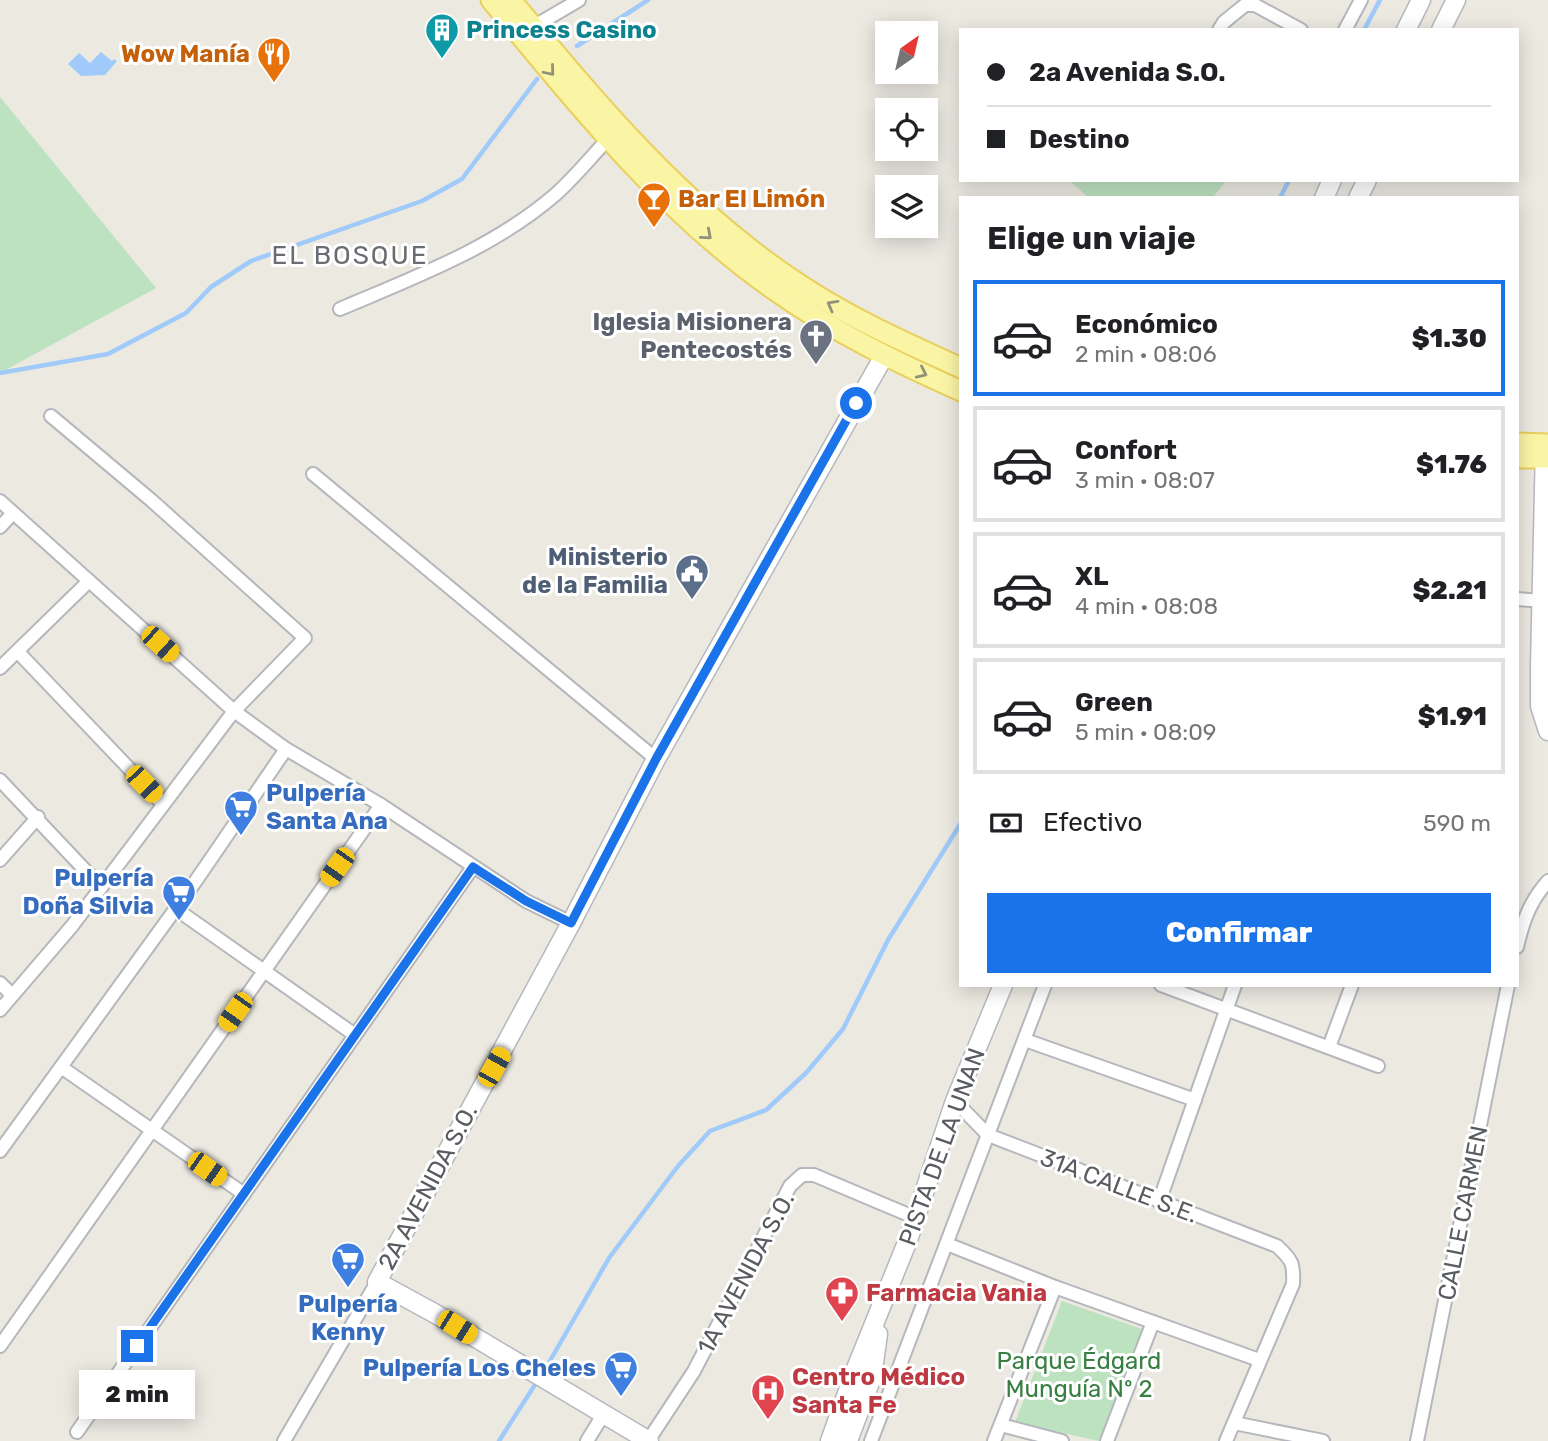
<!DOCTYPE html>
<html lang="es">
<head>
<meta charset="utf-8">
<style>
  :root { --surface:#fff; --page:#f2f2f2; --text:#202124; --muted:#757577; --line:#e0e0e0; --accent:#1a73e8 }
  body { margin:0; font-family:Rubik,sans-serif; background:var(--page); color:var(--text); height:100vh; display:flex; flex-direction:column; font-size:26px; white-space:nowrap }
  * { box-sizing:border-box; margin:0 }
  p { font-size:23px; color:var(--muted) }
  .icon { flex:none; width:38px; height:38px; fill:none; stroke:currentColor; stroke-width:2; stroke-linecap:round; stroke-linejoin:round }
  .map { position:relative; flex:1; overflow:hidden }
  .side { position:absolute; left:959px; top:196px; width:560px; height:791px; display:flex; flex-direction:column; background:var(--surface); border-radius:0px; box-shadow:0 4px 18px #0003 }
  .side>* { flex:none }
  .top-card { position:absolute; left:959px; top:28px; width:560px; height:154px; border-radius:0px; box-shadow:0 4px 18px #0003; display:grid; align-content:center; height:154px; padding:0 28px; background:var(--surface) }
  .needle { width:46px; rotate:34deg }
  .tools { position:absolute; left:875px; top:21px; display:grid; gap:14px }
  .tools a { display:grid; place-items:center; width:63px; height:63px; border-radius:0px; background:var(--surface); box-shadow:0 4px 18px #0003; font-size:35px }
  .end { position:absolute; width:32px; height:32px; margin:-16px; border:9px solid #1a73e8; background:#fff; box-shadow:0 0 0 4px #fff }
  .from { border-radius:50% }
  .bubble { position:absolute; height:49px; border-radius:0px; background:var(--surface); box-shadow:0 4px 18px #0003; font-size:23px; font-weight:800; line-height:49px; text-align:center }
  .car { position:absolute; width:21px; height:42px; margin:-21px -10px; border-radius:9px; box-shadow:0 0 5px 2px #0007; background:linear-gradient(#f5c518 24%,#345 0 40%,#f5c518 0 76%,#345 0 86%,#f5c518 0) }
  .top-card b { display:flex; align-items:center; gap:24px; height:66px; font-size:26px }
  .top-card b+b { border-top:2px solid var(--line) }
  .top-card i { width:18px; height:18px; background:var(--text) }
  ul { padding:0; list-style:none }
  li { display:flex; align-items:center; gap:21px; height:116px; margin:0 14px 10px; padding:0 14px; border:4px solid var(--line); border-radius:0px }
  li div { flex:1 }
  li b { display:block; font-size:26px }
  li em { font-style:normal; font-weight:800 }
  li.on { border-color:var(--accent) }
  li>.icon { width:63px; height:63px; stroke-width:1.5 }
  h2 { padding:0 28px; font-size:32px; line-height:84px }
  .pay { display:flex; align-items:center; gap:18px; height:77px; padding:0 28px; font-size:26px }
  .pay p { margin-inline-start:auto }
  .action { display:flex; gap:14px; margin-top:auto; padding:14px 28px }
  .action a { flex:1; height:80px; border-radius:0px; background:var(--accent); color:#fff; font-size:28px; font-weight:800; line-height:80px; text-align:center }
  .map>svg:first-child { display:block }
  .green { fill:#bde2c0 }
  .water { fill:#a0cafa }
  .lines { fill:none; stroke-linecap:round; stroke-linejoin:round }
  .stream { stroke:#a0cafa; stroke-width:4.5 }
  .street-casing { stroke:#b5b7bc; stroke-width:16 }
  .secondary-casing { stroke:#b5b8be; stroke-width:21 }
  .primary-casing { stroke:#e9cf5b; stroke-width:23 }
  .street { stroke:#fff; stroke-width:12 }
  .secondary { stroke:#fff; stroke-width:18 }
  .primary { stroke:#faf5a5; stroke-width:19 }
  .oneway { stroke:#919178 }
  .route { stroke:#1a73e8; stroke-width:9 }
  .labels { text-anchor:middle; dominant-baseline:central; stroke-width:6; stroke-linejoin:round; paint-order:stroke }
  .culture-label { font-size:24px; font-weight:bold; fill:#0d838f; stroke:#fff; text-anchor:start }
  .food-label { font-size:24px; font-weight:bold; fill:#c56008; stroke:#fff; text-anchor:end }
  .worship-label { font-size:24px; font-weight:bold; fill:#5b616d; stroke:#fff; text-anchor:end }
  .service-label { font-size:24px; font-weight:bold; fill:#4e5e75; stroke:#fff; text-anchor:end }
  .shop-label { font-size:24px; font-weight:bold; fill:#366cbe; stroke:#fff; text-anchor:end }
  .street-label { font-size:24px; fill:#585b60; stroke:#fff }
  .health-label { font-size:24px; font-weight:bold; fill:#be3a42; stroke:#fff; text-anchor:start }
  .park-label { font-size:24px; fill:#387f42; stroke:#fff }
  .neighbourhood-label { font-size:26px; letter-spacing:2px; fill:#696d72; stroke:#fff }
</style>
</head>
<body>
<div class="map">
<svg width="1548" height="1441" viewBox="0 0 1548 1441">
  <rect width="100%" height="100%" fill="#ebe9e0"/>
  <g class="green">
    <polygon points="0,97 156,288 0,373"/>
    <polygon points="1069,180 1227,180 1212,198 1089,198"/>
    <polygon points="1062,1301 1142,1329 1099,1441 1015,1422"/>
  </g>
  <polygon class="water" points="101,52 112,61 114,59 117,61 105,75 81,76 68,64 79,53 90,63"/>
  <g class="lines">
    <g class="stream">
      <polyline points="1364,30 1380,0"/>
      <polyline points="577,46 648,0"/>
      <polyline points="1280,198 1289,180"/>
      <polyline points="0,373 108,354 186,313 211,287 251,261 422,201 462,179 537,79"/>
      <polyline points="543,1373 609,1258 678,1166 710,1131 766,1110 806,1073 843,1029 888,940 961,823"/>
      <polyline points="499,1441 538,1380"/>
    </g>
    <g class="street-casing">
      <g id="street">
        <polyline points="533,27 579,0"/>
        <polyline points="1219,30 1224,22 1245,5 1255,5 1301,30"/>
        <polyline points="1345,30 1361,0"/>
        <path d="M 340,309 C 415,277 494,248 556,194 C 575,177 591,157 608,139"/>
        <polyline points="313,474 656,759"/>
        <polyline points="0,501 234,711 286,749 381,805 526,901 571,923"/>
        <polyline points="0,527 13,513"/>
        <polyline points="1517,599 1543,601"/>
        <polyline points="18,652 162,803"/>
        <polyline points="0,668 89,581"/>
        <polyline points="0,780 101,887"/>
        <polyline points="0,860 38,817"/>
        <polyline points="176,909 355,1035"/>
        <path d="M 1517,947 C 1523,921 1530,901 1548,881"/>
        <polyline points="0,983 12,995"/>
        <polyline points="1161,985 1378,1066"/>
        <polyline points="0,1010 72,926 234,711 305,638 151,500 51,416"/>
        <polyline points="1025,1040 1195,1100"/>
        <polyline points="1329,1047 1352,985"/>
        <polyline points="61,1067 244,1194"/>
        <path d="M 955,1101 L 988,1135 L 1277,1246 C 1292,1260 1294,1263 1293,1284 L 1226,1441"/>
        <polyline points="0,1151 195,882 286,749"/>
        <polyline points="1159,1202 1235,985"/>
        <polyline points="947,1244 1055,1287 1259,1360"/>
        <polyline points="0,1346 381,805"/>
        <polyline points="1234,1423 1323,1441"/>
        <polyline points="1001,1425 1062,1441"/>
        <polyline points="77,1432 473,867"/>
        <polyline points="284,1441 377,1282"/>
        <polyline points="587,1441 603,1415"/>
        <polyline points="648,1441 694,1371 790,1186 802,1175 814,1175 916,1218"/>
        <polyline points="871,1441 1045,985"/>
        <polyline points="994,1441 1055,1287"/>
        <polyline points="1107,1441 1153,1322"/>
        <polyline points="1417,1441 1508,985"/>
      </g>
    </g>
    <g class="secondary-casing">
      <g id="secondary">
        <polyline points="1406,30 1421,0"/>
        <polyline points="1441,30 1456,0"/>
        <polyline points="1324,198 1332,180"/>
        <polyline points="1358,198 1367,180"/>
        <polyline points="1545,446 1540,665 1540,706 1548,731"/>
        <polyline points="649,1441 434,1313 377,1282 571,923 656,759 884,356"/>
        <polyline points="830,1441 855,1371 908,1240 955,1101 1003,985"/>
        <polyline points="848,1441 872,1377 878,1334"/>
      </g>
    </g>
    <g class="primary-casing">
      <g id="primary">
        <path d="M 491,0 C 577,104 662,211 773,289 C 832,331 896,362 961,391"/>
        <path d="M 511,0 C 599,106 688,213 805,288 C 854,320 908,344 961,368"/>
        <polyline points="1517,443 1548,444"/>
        <polyline points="1517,458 1548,458"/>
      </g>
    </g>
    <use href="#street" class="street"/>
    <use href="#secondary" class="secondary"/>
    <use href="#primary" class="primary"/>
  </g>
  <defs><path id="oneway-chevron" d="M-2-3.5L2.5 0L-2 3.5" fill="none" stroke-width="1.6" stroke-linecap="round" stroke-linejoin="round" transform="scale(1.75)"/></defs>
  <g class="oneway">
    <use href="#oneway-chevron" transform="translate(550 71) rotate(50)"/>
    <use href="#oneway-chevron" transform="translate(707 235) rotate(41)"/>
    <use href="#oneway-chevron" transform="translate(832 305) rotate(-151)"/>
    <use href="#oneway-chevron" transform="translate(922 373) rotate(25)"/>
  </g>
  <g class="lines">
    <polyline class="route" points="137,1346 473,867 526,901 571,923 656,759 856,403"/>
  </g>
  <defs>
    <g id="building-pin" transform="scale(1.75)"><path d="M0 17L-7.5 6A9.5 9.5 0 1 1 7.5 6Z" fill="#0f9aa8" stroke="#fff"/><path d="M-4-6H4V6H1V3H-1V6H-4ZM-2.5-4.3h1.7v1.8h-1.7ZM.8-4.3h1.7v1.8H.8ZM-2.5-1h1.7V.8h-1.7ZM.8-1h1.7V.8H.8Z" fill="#fff"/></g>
    <g id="restaurant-pin" transform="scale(1.75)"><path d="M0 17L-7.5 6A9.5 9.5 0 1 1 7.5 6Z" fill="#e8710a" stroke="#fff"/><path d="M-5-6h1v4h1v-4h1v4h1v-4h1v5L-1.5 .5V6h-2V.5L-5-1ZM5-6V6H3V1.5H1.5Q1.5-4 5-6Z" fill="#fff"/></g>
    <g id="bar-pin" transform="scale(1.75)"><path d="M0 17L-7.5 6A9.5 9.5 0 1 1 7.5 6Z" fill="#e8710a" stroke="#fff"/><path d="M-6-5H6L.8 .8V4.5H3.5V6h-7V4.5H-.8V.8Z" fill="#fff"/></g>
    <g id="church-pin" transform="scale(1.75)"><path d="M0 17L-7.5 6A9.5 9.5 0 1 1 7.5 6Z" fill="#6b7280" stroke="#fff"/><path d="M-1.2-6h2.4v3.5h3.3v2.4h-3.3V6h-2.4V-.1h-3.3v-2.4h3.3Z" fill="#fff"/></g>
    <g id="civic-pin" transform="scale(1.75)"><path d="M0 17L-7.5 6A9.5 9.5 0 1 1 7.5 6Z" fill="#5c6f8a" stroke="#fff"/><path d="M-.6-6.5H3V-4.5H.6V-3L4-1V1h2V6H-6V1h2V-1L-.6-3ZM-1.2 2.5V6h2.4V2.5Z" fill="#fff"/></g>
    <g id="supermarket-pin" transform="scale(1.75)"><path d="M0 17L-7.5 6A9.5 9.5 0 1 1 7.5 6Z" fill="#3f7fe0" stroke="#fff"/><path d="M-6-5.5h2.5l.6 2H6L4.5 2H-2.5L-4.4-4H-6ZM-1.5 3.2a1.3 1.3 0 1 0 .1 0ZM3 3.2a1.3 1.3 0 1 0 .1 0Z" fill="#fff"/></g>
    <g id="pharmacy-pin" transform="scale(1.75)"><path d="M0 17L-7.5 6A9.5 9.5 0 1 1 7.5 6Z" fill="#e0444e" stroke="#fff"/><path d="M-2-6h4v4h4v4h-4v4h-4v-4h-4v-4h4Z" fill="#fff"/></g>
    <g id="hospital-pin" transform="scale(1.75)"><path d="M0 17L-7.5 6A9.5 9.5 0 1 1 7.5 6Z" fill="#e0444e" stroke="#fff"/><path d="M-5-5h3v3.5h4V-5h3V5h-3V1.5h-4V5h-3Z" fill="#fff"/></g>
  </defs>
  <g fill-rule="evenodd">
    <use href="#building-pin" x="442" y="30"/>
    <use href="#restaurant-pin" x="274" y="54"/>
    <use href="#bar-pin" x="654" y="199"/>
    <use href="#church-pin" x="816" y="336"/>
    <use href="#civic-pin" x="692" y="571"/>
    <use href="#supermarket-pin" x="241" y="807"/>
    <use href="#supermarket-pin" x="179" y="892"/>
    <use href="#supermarket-pin" x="348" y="1259"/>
    <use href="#pharmacy-pin" x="842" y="1293"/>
    <use href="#supermarket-pin" x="621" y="1368"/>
    <use href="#hospital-pin" x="768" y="1391"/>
  </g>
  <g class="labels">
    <g class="culture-label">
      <text x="466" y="30">Princess Casino</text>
    </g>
    <g class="food-label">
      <text x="250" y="54">Wow Manía</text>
      <text x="678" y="199" text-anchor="start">Bar El Limón</text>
    </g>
    <g class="worship-label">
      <text x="792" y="322">Iglesia Misionera<tspan x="792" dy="28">Pentecostés</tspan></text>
    </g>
    <g class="service-label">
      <text x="668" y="557">Ministerio<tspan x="668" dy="28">de la Familia</tspan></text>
    </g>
    <g class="shop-label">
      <text x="266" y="793" text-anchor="start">Pulpería<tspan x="266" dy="28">Santa Ana</tspan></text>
      <text x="154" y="878">Pulpería<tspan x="154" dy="28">Doña Silvia</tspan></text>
      <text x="348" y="1304" text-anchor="middle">Pulpería<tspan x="348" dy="28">Kenny</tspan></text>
      <text x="596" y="1368">Pulpería Los Cheles</text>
    </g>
    <g class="street-label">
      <text transform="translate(942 1147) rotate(-70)">PISTA DE LA UNAN</text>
      <text transform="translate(1119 1186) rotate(21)">31A CALLE S.E.</text>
      <text transform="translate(428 1187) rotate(-62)">2A AVENIDA S.O.</text>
      <text transform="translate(1463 1213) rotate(-79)">CALLE CARMEN</text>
      <text transform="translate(746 1273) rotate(-62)">1A AVENIDA S.O.</text>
    </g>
    <g class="health-label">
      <text x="866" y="1293">Farmacia Vania</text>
      <text x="792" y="1377">Centro Médico<tspan x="792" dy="28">Santa Fe</tspan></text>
    </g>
    <g class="park-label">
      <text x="1079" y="1361">Parque Édgard<tspan x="1079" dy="28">Munguía Nº 2</tspan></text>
    </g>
    <g class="neighbourhood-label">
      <text x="350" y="255">EL BOSQUE</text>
    </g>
  </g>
</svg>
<div class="tools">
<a><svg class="needle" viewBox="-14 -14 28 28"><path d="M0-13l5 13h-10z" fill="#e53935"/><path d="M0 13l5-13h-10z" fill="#757577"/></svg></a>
<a><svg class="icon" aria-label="locate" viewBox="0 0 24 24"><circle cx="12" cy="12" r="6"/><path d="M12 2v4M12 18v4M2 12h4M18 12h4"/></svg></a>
<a><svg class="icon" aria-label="layers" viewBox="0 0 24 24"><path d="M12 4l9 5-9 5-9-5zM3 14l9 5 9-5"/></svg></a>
</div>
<i class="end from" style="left:856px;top:403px"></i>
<i class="end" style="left:137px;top:1346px"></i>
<div class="bubble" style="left:79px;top:1370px;width:116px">2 min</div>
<i class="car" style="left:160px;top:644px;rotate:132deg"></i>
<i class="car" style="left:144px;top:784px;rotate:136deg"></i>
<i class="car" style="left:337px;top:867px;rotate:215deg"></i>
<i class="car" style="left:235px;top:1012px;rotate:215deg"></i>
<i class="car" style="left:494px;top:1067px;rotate:29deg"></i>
<i class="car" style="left:207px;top:1169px;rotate:125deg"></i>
<i class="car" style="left:457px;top:1327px;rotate:122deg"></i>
<div class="top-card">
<b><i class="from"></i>2a Avenida S.O.</b>
<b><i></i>Destino</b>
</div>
<section class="side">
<h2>Elige un viaje</h2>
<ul>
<li class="on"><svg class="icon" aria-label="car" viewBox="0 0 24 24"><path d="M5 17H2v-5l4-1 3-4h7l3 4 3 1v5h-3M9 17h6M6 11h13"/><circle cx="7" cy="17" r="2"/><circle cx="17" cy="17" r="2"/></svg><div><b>Económico</b><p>2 min · 08:06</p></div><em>$1.30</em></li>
<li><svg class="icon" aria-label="car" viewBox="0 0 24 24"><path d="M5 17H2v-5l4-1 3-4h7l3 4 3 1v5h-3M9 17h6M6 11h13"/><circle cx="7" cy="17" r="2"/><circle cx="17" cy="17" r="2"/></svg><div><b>Confort</b><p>3 min · 08:07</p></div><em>$1.76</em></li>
<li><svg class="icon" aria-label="car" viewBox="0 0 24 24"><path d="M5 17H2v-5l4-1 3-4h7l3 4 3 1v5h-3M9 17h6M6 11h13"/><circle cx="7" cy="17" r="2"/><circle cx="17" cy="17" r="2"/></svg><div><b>XL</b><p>4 min · 08:08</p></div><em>$2.21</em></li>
<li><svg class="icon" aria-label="car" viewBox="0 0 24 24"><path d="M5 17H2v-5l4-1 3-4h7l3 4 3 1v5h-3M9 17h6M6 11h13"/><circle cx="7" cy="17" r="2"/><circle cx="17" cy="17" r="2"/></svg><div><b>Green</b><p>5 min · 08:09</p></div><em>$1.91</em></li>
</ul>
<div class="pay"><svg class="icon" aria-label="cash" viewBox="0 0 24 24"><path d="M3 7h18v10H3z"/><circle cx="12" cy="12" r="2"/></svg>Efectivo<p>590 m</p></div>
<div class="action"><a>Confirmar</a></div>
</section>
</div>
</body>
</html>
